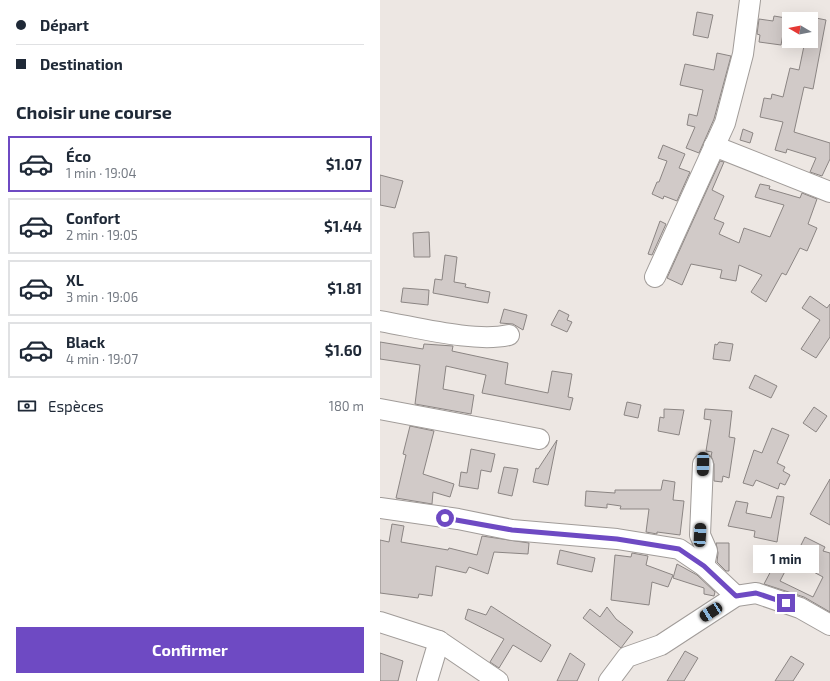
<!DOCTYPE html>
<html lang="fr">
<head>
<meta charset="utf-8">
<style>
  :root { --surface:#fff; --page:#f2f2f3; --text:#1f2937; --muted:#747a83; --line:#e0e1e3; --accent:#6e4ac3 }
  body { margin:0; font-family:"Exo 2",sans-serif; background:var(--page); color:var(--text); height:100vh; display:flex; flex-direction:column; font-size:15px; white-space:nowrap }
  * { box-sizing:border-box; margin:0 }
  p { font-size:13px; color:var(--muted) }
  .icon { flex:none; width:22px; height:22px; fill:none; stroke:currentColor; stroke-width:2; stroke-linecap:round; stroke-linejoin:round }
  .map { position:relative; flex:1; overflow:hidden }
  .details { display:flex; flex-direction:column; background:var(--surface); width:380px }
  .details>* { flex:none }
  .banner { display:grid; align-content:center; height:88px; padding:0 16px; background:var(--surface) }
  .needle { width:26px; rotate:280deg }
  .controls { position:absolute; left:402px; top:12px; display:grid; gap:8px }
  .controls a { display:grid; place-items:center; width:36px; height:36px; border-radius:0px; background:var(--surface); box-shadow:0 4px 16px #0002; font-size:20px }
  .end { position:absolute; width:18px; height:18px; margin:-9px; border:5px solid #6e4ac3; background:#fff; box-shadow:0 0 0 2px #fff }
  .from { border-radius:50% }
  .bubble { position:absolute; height:28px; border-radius:0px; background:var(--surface); box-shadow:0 4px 16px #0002; font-size:13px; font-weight:700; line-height:28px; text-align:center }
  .car { position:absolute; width:12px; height:24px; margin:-12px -6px; border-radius:5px; box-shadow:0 0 3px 1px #0007; background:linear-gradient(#222 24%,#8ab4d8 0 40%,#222 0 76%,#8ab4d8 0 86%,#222 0) }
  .banner b { display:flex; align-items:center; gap:14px; height:38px; font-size:15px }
  .banner b+b { border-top:1px solid var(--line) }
  .banner i { width:10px; height:10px; background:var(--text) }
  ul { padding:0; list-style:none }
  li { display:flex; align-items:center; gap:12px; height:56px; margin:0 8px 6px; padding:0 8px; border:2px solid var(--line); border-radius:0px }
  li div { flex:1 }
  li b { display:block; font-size:15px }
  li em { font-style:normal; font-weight:700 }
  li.on { border-color:var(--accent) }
  li>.icon { width:36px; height:36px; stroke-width:1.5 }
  h2 { padding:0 16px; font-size:18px; line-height:48px }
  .pay { display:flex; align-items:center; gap:10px; height:44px; padding:0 16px; font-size:15px }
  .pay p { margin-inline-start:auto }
  .button { display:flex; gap:8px; margin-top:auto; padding:8px 16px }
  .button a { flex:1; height:46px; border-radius:0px; background:var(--accent); color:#fff; font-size:16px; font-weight:700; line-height:46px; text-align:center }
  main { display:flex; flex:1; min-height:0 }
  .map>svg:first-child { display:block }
  .building { fill:#d1cac8; stroke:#8b8583 }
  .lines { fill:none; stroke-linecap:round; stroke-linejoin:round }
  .minor-casing { stroke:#a19c99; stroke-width:22 }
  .minor { stroke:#fff; stroke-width:20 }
  .route { stroke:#6e4ac3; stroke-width:5 }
</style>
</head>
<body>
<main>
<section class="details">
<div class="banner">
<b><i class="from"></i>Départ</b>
<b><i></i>Destination</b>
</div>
<h2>Choisir une course</h2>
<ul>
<li class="on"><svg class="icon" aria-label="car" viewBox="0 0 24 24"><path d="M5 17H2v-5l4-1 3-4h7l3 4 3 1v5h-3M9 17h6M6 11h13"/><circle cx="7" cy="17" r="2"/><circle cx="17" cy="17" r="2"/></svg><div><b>Éco</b><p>1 min · 19:04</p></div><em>$1.07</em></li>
<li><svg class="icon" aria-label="car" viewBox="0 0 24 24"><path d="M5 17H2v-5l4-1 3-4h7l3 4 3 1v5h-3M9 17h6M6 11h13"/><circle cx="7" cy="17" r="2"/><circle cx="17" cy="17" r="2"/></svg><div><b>Confort</b><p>2 min · 19:05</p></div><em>$1.44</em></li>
<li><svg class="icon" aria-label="car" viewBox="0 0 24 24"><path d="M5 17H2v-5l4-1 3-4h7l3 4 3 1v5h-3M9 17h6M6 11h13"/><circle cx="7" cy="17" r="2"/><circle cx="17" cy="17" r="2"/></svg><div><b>XL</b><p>3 min · 19:06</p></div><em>$1.81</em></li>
<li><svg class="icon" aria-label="car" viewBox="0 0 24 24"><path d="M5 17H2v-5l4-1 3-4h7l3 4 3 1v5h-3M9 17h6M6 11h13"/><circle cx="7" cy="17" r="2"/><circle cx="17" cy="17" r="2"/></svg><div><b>Black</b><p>4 min · 19:07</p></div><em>$1.60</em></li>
</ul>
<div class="pay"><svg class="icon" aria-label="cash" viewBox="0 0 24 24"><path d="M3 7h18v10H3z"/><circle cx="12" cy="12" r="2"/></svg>Espèces<p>180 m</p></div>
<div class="button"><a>Confirmer</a></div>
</section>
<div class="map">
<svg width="450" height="681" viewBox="0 0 450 681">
  <rect width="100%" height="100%" fill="#ede7e3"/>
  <g class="building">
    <polygon points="317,12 333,15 328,38 313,35"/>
    <polygon points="394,16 406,18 401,45 379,42 380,35 377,34 379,19 393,21"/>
    <polygon points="431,17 446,20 433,89 424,87 414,132 450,143 450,159 442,176 430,172 436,158 407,149 406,153 395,150 403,122 380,117 384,98 391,99 392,94 403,97 410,68 419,70 425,41 431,41"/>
    <polygon points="337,53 351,56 334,119 319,153 306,148 315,127 307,125 309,114 317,116 323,90 300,85 305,64 334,70"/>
    <polygon points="363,129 373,133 370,143 360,140"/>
    <polygon points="283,145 305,154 299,168 310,172 297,201 284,196 283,199 272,194 277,182 279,182 287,161 278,158"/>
    <polygon points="340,161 344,162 332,190 344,196 334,219 344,223 339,234 359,243 364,228 390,237 404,205 375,197 380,184 390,186 389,189 420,198 422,193 437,199 428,224 437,228 427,251 420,248 406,275 402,273 386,302 371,292 382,275 359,265 356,281 340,278 342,270 311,264 302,285 287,278"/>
    <polygon points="0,175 23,181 15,208 0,205"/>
    <polygon points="280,221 286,224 272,255 268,254"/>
    <polygon points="49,232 50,257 34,257 33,233"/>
    <polygon points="65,255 77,257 74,282 86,284 85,287 110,292 108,303 53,293 55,279 62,280"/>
    <polygon points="23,288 49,290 48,305 21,302"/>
    <polygon points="430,296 447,308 450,304 450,337 436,358 421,349 440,320 422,308"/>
    <polygon points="124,309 147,315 143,330 133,324 120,323"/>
    <polygon points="179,310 189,315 187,320 192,322 187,332 171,325"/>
    <polygon points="0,342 43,349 44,344 73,346 72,351 128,363 125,384 168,393 172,371 192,374 188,397 193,398 190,410 102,393 106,375 66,366 63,389 94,395 91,414 35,404 40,365 0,359"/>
    <polygon points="339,342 353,344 350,361 333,359 335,344 337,345"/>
    <polygon points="375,375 397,386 391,398 369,388"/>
    <polygon points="247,402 261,405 258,418 244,415"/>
    <polygon points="434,407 447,416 436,432 423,423"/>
    <polygon points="284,409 304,410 299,435 278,431 280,417 284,418"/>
    <polygon points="325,409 352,411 349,437 355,438 349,478 343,476 342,482 334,481 334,464 331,456 332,452 326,451 331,420 324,419"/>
    <polygon points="30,426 54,431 43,474 74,484 70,497 53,492 52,504 16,498 26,455 23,454"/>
    <polygon points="392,428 409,435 397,463 405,467 403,471 410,475 405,485 400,483 398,489 376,480 373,486 363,483 374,450 382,453"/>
    <polygon points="177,440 168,485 153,482 156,468 158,469"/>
    <polygon points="91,449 115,454 111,472 101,470 98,489 79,486 81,472 87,473"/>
    <polygon points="124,467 138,469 132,496 118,493"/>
    <polygon points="450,479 450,525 430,514"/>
    <polygon points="283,480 295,482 293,500 304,501 300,535 277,532 277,534 266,532 269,509 240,509 241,506 227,504 227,508 205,506 206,491 235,493 235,490 281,490"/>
    <polygon points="397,496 404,497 397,542 374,537 375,531 348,526 356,501 368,503 366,513 391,518"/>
    <polygon points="12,524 24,526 21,542 68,550 69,548 97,555 102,536 149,543 148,554 114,552 108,574 89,567 86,573 56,566 52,596 39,594 38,598 0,593 0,540 9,542"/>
    <polygon points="425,537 445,547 443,551 450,553 450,612 424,597 384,584 402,550 413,556 400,581 433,597 443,577 413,561"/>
    <polygon points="336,543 349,543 349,571 346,571 337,562 338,553"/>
    <polygon points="180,550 215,558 212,572 177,564"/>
    <polygon points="252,553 268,556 266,565 293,575 288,587 272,582 269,605 231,600 235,555 251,557"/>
    <polygon points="297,564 317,575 335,592 334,596 324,594 324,588 293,578"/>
    <polygon points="111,606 171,645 161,662 133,645 119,668 110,662 124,639 85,619 88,609 106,615"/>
    <polygon points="227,607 236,619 253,632 241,648 203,618 210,609 220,617"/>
    <polygon points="305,651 318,658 304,681 287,681"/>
    <polygon points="0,653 23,661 18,681 0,681"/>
    <polygon points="190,653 205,664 197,681 177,681"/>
    <polygon points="411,656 424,664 413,681 395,681"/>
  </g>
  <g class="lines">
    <g class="minor-casing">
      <g id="minor">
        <polyline points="334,146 450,192"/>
        <polyline points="275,277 345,123 363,54 370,0"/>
        <path d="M 0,321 C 36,327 95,343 129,335"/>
        <polyline points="0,409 159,439"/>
        <polyline points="323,464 320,535 327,551 324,566"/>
        <polyline points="0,508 78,519 132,530 237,539 299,549 324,566 356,596"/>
        <polyline points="0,622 59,641 118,681"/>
        <polyline points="47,681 59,641"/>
        <polyline points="229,681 247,657 281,645 356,596 376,593 420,608 450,625"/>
      </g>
    </g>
    <use href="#minor" class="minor"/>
  </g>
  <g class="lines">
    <polyline class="route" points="65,518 132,530 237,539 299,549 324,566 356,596 376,593 406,603"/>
  </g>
</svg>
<div class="controls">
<a><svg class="needle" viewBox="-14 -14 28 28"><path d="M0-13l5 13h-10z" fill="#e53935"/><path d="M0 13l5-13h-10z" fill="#747a83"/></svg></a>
</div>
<i class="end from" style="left:65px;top:518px"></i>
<i class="end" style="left:406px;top:603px"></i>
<div class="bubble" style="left:373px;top:545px;width:66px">1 min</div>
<i class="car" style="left:323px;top:464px;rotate:181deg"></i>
<i class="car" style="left:320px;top:535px;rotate:3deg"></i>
<i class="car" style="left:331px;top:612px;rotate:237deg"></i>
</div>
</main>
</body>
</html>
